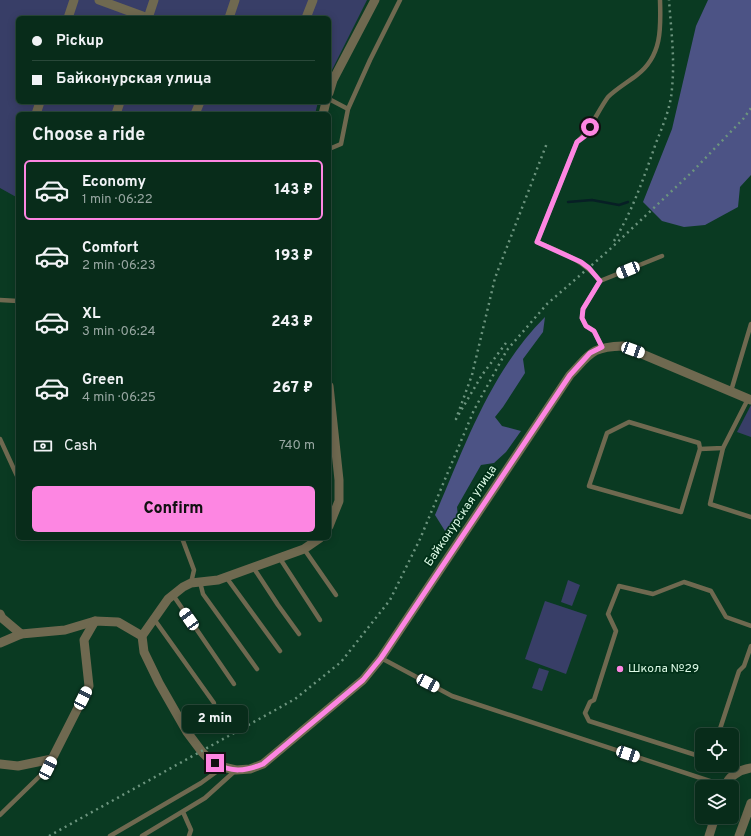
<!DOCTYPE html>
<html lang="en">
<head>
<meta charset="utf-8">
<style>
  :root { --surface:#082c1a; --page:#163827; --text:#f1f3f6; --muted:#98a7a2; --line:#294839; --accent:#fd86e2 }
  body { margin:0; font-family:Overpass,sans-serif; background:var(--page); color:var(--text); height:100vh; display:flex; flex-direction:column; font-size:15px; white-space:nowrap }
  * { box-sizing:border-box; margin:0 }
  p { font-size:13px; color:var(--muted) }
  .icon { flex:none; width:22px; height:22px; fill:none; stroke:currentColor; stroke-width:2; stroke-linecap:round; stroke-linejoin:round }
  .map { position:relative; flex:1; overflow:hidden }
  .side { position:absolute; left:16px; top:112px; width:315px; height:428px; display:flex; flex-direction:column; background:var(--surface); border-radius:6px; box-shadow:0 2px 10px #0003,0 0 0 1px var(--line) }
  .side>* { flex:none }
  .guide { position:absolute; left:16px; top:16px; width:315px; height:88px; border-radius:6px; box-shadow:0 2px 10px #0003,0 0 0 1px var(--line); display:grid; align-content:center; height:88px; padding:0 16px; background:var(--surface) }
  .buttons { position:absolute; left:695px; top:728px; display:grid; gap:8px }
  .buttons a { display:grid; place-items:center; width:44px; height:44px; border-radius:6px; background:var(--surface); box-shadow:0 2px 10px #0003,0 0 0 1px var(--line); font-size:20px }
  .end { position:absolute; width:18px; height:18px; margin:-9px; border:5px solid #fd86e2; background:#111; box-shadow:0 0 0 2px #111 }
  .from { border-radius:50% }
  .bubble { position:absolute; height:28px; border-radius:6px; background:var(--surface); box-shadow:0 2px 10px #0003,0 0 0 1px var(--line); font-size:13px; font-weight:800; line-height:28px; text-align:center }
  .car { position:absolute; width:12px; height:24px; margin:-12px -6px; border-radius:5px; box-shadow:0 0 3px 1px #0007; background:linear-gradient(#fff 24%,#345 0 40%,#fff 0 76%,#345 0 86%,#fff 0) }
  .guide b { display:flex; align-items:center; gap:14px; height:38px; font-size:15px }
  .guide b+b { border-top:1px solid var(--line) }
  .guide i { width:10px; height:10px; background:var(--text) }
  ul { padding:0; list-style:none }
  li { display:flex; align-items:center; gap:12px; height:60px; margin:0 8px 6px; padding:0 8px; border:2px solid transparent; border-radius:6px }
  li div { flex:1 }
  li b { display:block; font-size:15px }
  li em { font-style:normal; font-weight:800 }
  li.selected { border-color:var(--accent) }
  li>.icon { width:36px; height:36px; stroke-width:1.5 }
  h2 { padding:0 16px; font-size:18px; line-height:48px }
  .pay { display:flex; align-items:center; gap:10px; height:44px; padding:0 16px; font-size:15px }
  .pay p { margin-inline-start:auto }
  .primary-button { display:flex; gap:8px; margin-top:auto; padding:8px 16px }
  .primary-button a { flex:1; height:46px; border-radius:6px; background:var(--accent); color:#111; font-size:16px; font-weight:800; line-height:46px; text-align:center }
  .map>svg:first-child { display:block }
  .green { fill:#383e67 }
  .forest { fill:#4c5385 }
  .lines { fill:none; stroke-linecap:round; stroke-linejoin:round }
  .stream { stroke:#071f25; stroke-width:2.5 }
  .service { stroke:#6f6950; stroke-width:4.5 }
  .minor { stroke:#6f6950; stroke-width:9 }
  .rail { stroke:#6c947e; stroke-width:2.5; stroke-dasharray:2 4; stroke-linecap:butt }
  .route { stroke:#fd86e2; stroke-width:5 }
  .poi-dot { fill:#fd86e2; stroke:#003018; stroke-width:1.5 }
  .labels { text-anchor:middle; dominant-baseline:central; stroke-width:3.5; stroke-linejoin:round; paint-order:stroke }
  .street-label { font-size:12px; fill:#ddfbe7; stroke:#003018 }
  .poi-label { font-size:12px; fill:#ddfbe7; stroke:#003018; text-anchor:start }
</style>
</head>
<body>
<div class="map">
<svg width="751" height="836" viewBox="0 0 751 836">
  <rect width="100%" height="100%" fill="#0a3a22"/>
  <g class="green">
    <polygon points="0,0 367,0 329,76 329,18 18,18 18,102 318,102 315,114 18,114 18,198 0,188"/>
    <polygon points="751,405 751,437 737,432"/>
    <polygon points="568,580 580,585 572,606 561,602"/>
    <polygon points="545,601 587,615 566,674 525,659"/>
    <polygon points="539,668 549,671 542,691 532,688"/>
  </g>
  <g class="forest">
    <polygon points="708,0 751,0 751,175 740,187 738,207 705,225 684,227 662,221 643,202 672,129 696,26"/>
    <path d="M 545,317 L 543,332 L 523,359 L 525,373 L 503,407 L 495,417 L 502,426 L 521,431 L 506,452 L 494,463 L 481,465 L 457,507 L 458,517 L 445,531 L 435,515 C 465,446 490,372 545,317 Z"/>
  </g>
  <g class="lines">
    <polyline class="stream" points="568,202 592,200 619,205 628,202"/>
    <g class="service">
      <polyline points="329,99 348,109"/>
      <polyline points="329,149 341,144 348,109 370,60 400,0"/>
      <path d="M 600,281 C 582,259 562,253 537,242 L 577,142 C 591,130 597,112 608,97 C 616,89 628,82 637,75 C 662,56 661,28 660,0"/>
      <polyline points="0,300 18,301"/>
      <polyline points="602,347 594,331 586,326 582,318 583,309 600,281 662,256"/>
      <polyline points="731,391 751,324"/>
      <polyline points="0,439 18,478"/>
      <polyline points="723,448 710,504 751,517"/>
      <polyline points="700,449 699,443 629,422 607,433 589,486 681,512 700,449 723,448 748,399"/>
      <polyline points="182,538 194,570 191,583"/>
      <polyline points="304,549 336,595"/>
      <polyline points="279,557 320,620"/>
      <polyline points="253,567 278,605 299,634"/>
      <polyline points="226,577 280,651"/>
      <polyline points="200,582 203,594 257,669"/>
      <polyline points="173,595 234,684"/>
      <polyline points="154,619 214,703"/>
      <polyline points="381,658 452,696 725,786"/>
      <polyline points="718,735 739,671 744,666 751,646"/>
      <polyline points="702,757 589,721 585,713 590,702 594,700 616,631 608,614 619,586 653,594 684,582 711,591 726,617 751,626"/>
      <polyline points="726,765 741,769"/>
      <polyline points="183,812 191,830 189,836"/>
      <polyline points="0,815 48,768 52,759"/>
      <polyline points="110,836 201,783 223,767"/>
      <polyline points="142,836 205,798 236,770"/>
    </g>
    <g class="minor">
      <polyline points="99,0 148,18"/>
      <polyline points="68,18 74,0"/>
      <polyline points="148,18 154,0"/>
      <polyline points="229,18 235,0"/>
      <polyline points="306,18 313,0"/>
      <polyline points="329,93 333,80 375,0"/>
      <polyline points="36,114 40,102"/>
      <polyline points="116,114 120,102"/>
      <polyline points="195,114 200,102"/>
      <polyline points="323,114 326,102"/>
      <polyline points="329,386 339,480 339,501 329,526"/>
      <path d="M 320,538 L 304,549 L 218,580 L 191,583 L 183,587 L 168,599 L 142,636 L 144,652 L 159,683 L 187,732 L 202,752 L 208,758 L 223,767 L 236,770 L 250,769 L 263,764 L 363,680 L 381,658 L 570,375 C 591,353 591,347 623,346 L 751,400"/>
      <polyline points="0,614 2,618 21,634 65,630 95,621 118,622 142,636"/>
      <polyline points="0,643 21,634"/>
      <polyline points="0,764 18,766 52,759 89,686 84,640 95,621"/>
      <path d="M 725,787 C 728,776 740,770 751,768"/>
      <polyline points="709,836 715,817"/>
      <polyline points="739,836 751,803"/>
    </g>
    <g class="rail">
      <path d="M 614,241 C 633,210 644,177 656,143 C 663,125 671,107 672,88 C 675,59 671,29 669,0"/>
      <polyline points="506,343 482,375 456,419 472,375 495,278 547,143"/>
      <polyline points="49,836 295,699 341,662 390,600 420,539 474,410 507,350 547,304 608,251 692,172 744,118 751,108"/>
    </g>
  </g>
  <g class="lines">
    <path class="route" d="M 215,763 C 231,773 246,771 263,764 L 363,680 L 381,658 L 570,375 L 590,353 L 602,347 L 594,331 L 586,326 L 582,318 L 583,309 L 600,281 L 589,268 L 581,262 L 537,242 L 577,142 L 585,136 L 590,127"/>
  </g>
  <circle class="poi-dot" cx="620" cy="669" r="4"/>
  <g class="labels">
    <g class="street-label">
      <text transform="translate(461 516) rotate(-56)">Байконурская улица</text>
    </g>
    <g class="poi-label">
      <text x="628" y="669">Школа №29</text>
    </g>
  </g>
</svg>
<div class="buttons">
<a><svg class="icon" aria-label="locate" viewBox="0 0 24 24"><circle cx="12" cy="12" r="6"/><path d="M12 2v4M12 18v4M2 12h4M18 12h4"/></svg></a>
<a><svg class="icon" aria-label="layers" viewBox="0 0 24 24"><path d="M12 4l9 5-9 5-9-5zM3 14l9 5 9-5"/></svg></a>
</div>
<i class="end from" style="left:590px;top:127px"></i>
<i class="end" style="left:215px;top:763px"></i>
<div class="bubble" style="left:182px;top:705px;width:66px">2 min</div>
<i class="car" style="left:628px;top:270px;rotate:248deg"></i>
<i class="car" style="left:633px;top:350px;rotate:110deg"></i>
<i class="car" style="left:189px;top:619px;rotate:325deg"></i>
<i class="car" style="left:428px;top:683px;rotate:118deg"></i>
<i class="car" style="left:83px;top:698px;rotate:27deg"></i>
<i class="car" style="left:628px;top:754px;rotate:109deg"></i>
<i class="car" style="left:48px;top:768px;rotate:27deg"></i>
<div class="guide">
<b><i class="from"></i>Pickup</b>
<b><i></i>Байконурская улица</b>
</div>
<section class="side">
<h2>Choose a ride</h2>
<ul>
<li class="selected"><svg class="icon" aria-label="car" viewBox="0 0 24 24"><path d="M5 17H2v-5l4-1 3-4h7l3 4 3 1v5h-3M9 17h6M6 11h13"/><circle cx="7" cy="17" r="2"/><circle cx="17" cy="17" r="2"/></svg><div><b>Economy</b><p>1 min · 06:22</p></div><em>143 ₽</em></li>
<li><svg class="icon" aria-label="car" viewBox="0 0 24 24"><path d="M5 17H2v-5l4-1 3-4h7l3 4 3 1v5h-3M9 17h6M6 11h13"/><circle cx="7" cy="17" r="2"/><circle cx="17" cy="17" r="2"/></svg><div><b>Comfort</b><p>2 min · 06:23</p></div><em>193 ₽</em></li>
<li><svg class="icon" aria-label="car" viewBox="0 0 24 24"><path d="M5 17H2v-5l4-1 3-4h7l3 4 3 1v5h-3M9 17h6M6 11h13"/><circle cx="7" cy="17" r="2"/><circle cx="17" cy="17" r="2"/></svg><div><b>XL</b><p>3 min · 06:24</p></div><em>243 ₽</em></li>
<li><svg class="icon" aria-label="car" viewBox="0 0 24 24"><path d="M5 17H2v-5l4-1 3-4h7l3 4 3 1v5h-3M9 17h6M6 11h13"/><circle cx="7" cy="17" r="2"/><circle cx="17" cy="17" r="2"/></svg><div><b>Green</b><p>4 min · 06:25</p></div><em>267 ₽</em></li>
</ul>
<div class="pay"><svg class="icon" aria-label="cash" viewBox="0 0 24 24"><path d="M3 7h18v10H3z"/><circle cx="12" cy="12" r="2"/></svg>Cash<p>740 m</p></div>
<div class="primary-button"><a>Confirm</a></div>
</section>
</div>
</body>
</html>
